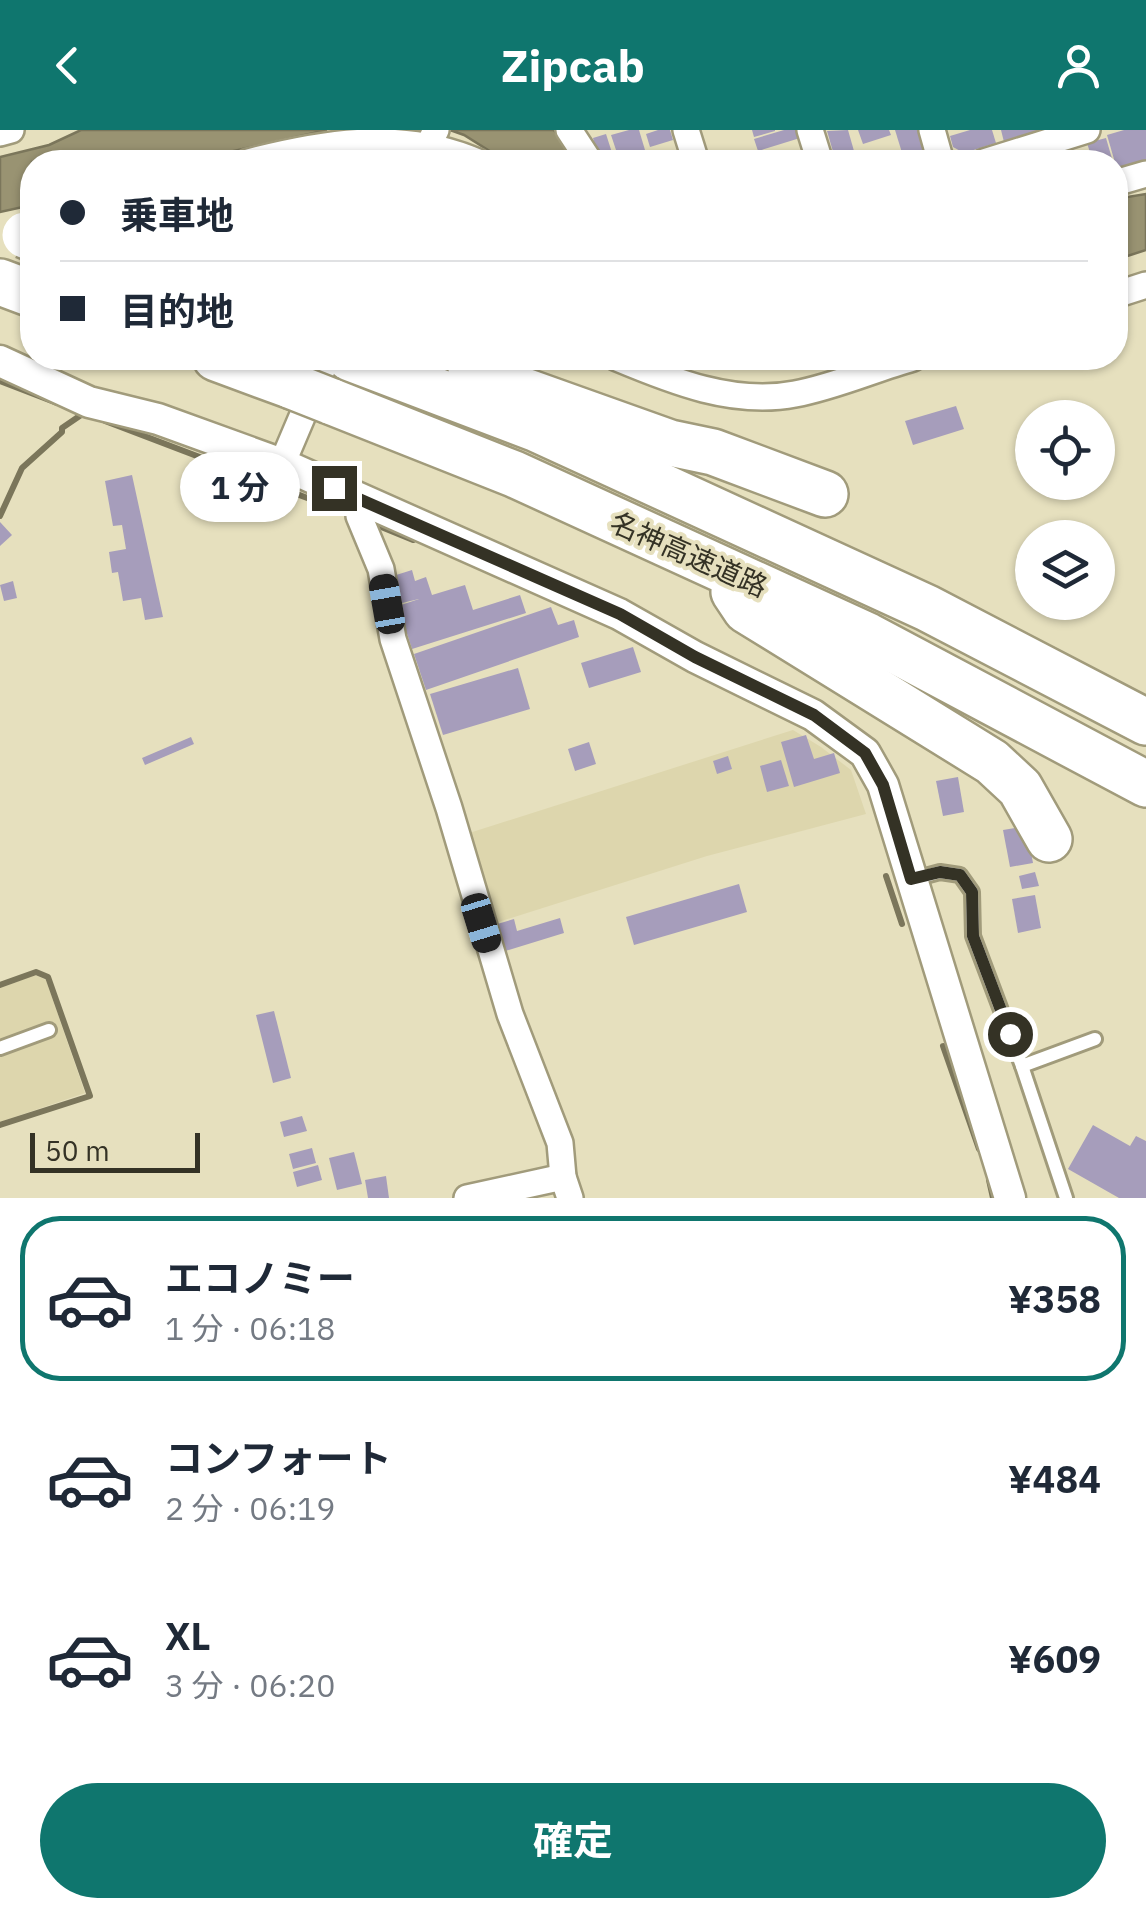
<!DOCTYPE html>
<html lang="ja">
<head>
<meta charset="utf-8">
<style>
  :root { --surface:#fff; --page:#f6f6f7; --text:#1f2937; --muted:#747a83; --line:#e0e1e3; --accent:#0f766e }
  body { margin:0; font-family:"IBM Plex Sans","Noto Sans JP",sans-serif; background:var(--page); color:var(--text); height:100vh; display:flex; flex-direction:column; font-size:38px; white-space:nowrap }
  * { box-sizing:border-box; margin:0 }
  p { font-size:32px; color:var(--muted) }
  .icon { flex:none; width:55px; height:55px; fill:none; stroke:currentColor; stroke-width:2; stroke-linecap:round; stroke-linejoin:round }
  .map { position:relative; height:1068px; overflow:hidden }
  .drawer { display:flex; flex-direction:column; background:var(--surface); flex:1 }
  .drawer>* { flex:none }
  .banner { position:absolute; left:20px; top:20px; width:1108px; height:220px; border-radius:40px; box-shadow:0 2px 8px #0004; display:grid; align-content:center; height:220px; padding:0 40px; background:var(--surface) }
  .buttons { position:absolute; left:1015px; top:270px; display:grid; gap:20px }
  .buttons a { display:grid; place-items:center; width:100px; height:100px; border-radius:50%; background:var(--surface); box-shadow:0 2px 8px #0004; font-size:50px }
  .scale { position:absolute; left:30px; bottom:25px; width:170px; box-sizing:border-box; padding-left:10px; border:5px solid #343225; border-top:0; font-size:28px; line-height:35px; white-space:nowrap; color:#343225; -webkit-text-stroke:8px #e6e0be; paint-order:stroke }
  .end { position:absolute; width:45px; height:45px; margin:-22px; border:12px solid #343225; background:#fff; box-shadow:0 0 0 5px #fff }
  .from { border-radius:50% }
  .bubble { position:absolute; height:70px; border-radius:35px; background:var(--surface); box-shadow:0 2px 8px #0004; font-size:32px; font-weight:700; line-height:70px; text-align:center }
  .car { position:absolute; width:30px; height:60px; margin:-30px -15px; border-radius:12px; box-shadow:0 0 8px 2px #0007; background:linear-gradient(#222 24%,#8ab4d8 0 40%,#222 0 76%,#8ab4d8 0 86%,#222 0) }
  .banner b { display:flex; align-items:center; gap:35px; height:95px; font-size:38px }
  .banner b+b { border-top:2px solid var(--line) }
  .banner i { width:25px; height:25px; background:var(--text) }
  ul { padding:18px 0 0; list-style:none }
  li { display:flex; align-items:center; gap:30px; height:165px; margin:0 20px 15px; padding:0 20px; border:5px solid transparent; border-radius:40px }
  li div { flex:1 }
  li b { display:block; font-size:38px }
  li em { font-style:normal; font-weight:700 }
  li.selected { border-color:var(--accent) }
  li>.icon { width:90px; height:90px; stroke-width:1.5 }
  .cta { display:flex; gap:20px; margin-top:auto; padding:20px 40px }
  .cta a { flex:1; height:115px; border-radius:60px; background:var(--accent); color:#fff; font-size:40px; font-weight:700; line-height:115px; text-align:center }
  header { display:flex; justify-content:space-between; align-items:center; height:130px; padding:0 40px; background:var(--accent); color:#fff; font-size:45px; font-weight:700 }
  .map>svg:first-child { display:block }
  .built { fill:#ddd6ad }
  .water { fill:#999372; stroke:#7b765b; stroke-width:2.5 }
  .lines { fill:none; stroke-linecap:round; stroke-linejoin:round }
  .stream { stroke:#7b765b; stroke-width:6 }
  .building { fill:#a69dbb }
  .service-casing { stroke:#a19b7b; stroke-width:18 }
  .minor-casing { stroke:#a19b7b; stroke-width:30 }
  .tertiary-casing { stroke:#a19b7b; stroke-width:35 }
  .motorway-casing { stroke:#a19b7b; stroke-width:50 }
  .service { stroke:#fff; stroke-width:12 }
  .minor { stroke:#fff; stroke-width:25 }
  .tertiary { stroke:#fff; stroke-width:30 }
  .motorway { stroke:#fff; stroke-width:45 }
  .motorway-bridge-casing { stroke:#a19b7b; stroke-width:50; stroke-linecap:butt }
  .motorway-bridge { stroke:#fff; stroke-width:45 }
  .route { stroke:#343225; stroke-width:12 }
  .labels { text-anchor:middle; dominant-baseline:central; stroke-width:8; stroke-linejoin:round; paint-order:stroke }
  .street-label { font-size:28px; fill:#343225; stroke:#e6e0be }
</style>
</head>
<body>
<header><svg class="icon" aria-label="back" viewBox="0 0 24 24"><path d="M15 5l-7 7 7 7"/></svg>Zipcab<svg class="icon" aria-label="person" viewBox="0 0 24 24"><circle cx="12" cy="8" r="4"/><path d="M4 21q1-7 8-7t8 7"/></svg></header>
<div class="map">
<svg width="1146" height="1068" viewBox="0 0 1146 1068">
  <rect width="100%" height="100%" fill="#e6e0be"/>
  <g class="built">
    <polygon points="793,600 821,617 851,640 866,684 707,726 489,795 463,705"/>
    <polygon points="35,845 46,850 85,963 0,992 0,858"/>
  </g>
  <g class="water">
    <polygon points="81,0 327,0 185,32 32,32 32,75 0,82 0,27 49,15"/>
    <polygon points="450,0 554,0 576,32 507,32 464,5"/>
    <polygon points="1146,64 1146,120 1115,130 1115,69"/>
    <path d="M 696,228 L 800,228 C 763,237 733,235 696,228 Z"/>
  </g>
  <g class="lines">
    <g class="stream">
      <polyline points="0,251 57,273"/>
      <polyline points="105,291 352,385"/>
      <polyline points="0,386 22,338 62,302 62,298 84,283"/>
      <polyline points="369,392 413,410"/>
      <polyline points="886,746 902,794"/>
      <polyline points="0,855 36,842 48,847 90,966 0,995"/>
      <polyline points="943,916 979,1019"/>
      <polyline points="989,1050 993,1068"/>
    </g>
  </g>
  <g class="building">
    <polygon points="629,0 639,0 648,30 620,32 611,5"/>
    <polygon points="658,0 670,0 673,10 650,17 646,4"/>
    <polygon points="752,0 775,0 775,1 754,7"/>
    <polygon points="784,0 797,0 800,8 758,21 754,9"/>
    <polygon points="848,0 856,28 836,32 827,1"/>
    <polygon points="858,0 889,0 891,5 863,14"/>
    <polygon points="895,0 920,0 926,19 903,26"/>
    <polygon points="970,0 992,0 996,13 964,23 953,17 950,6"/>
    <polygon points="1001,0 1039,0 1040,1 1004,12"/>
    <polygon points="1124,0 1146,0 1146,34 1118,43 1107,5"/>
    <polygon points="606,4 615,32 606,32 604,28 599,29 593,8"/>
    <polygon points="1106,8 1113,32 1093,32 1087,13"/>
    <polygon points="382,9 388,32 289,32"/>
    <polygon points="790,20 792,26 803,23 806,32 754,32"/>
    <polygon points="727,24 730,32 710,32 709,29"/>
    <polygon points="956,276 964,299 913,315 905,291"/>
    <polygon points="132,345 163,487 145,490 141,468 123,471 118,442 112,443 109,422 126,419 122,395 113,396 105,351"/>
    <polygon points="0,392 12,405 0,416"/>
    <polygon points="412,440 415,451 426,447 432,465 465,455 473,480 520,465 526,483 412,519 398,476 419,469 402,473 393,446"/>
    <polygon points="13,451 17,468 4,471 0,455"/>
    <polygon points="551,477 558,495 574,490 579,507 426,560 414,524"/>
    <polygon points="633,517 641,542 589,558 581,533"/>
    <polygon points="518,538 530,579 443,605 430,564"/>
    <polygon points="806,605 814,629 834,623 840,643 794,657 781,612"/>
    <polygon points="191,607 194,614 145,635 142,628"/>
    <polygon points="589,612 596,634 575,641 568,619"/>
    <polygon points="728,626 732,639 717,644 713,631"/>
    <polygon points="781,630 789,656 767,662 760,636"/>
    <polygon points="958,647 964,682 943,686 936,651"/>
    <polygon points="1026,696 1033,733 1010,737 1003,700"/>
    <polygon points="1035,742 1039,756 1022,759 1019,746"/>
    <polygon points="739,754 747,782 634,815 626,787"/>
    <polygon points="1035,765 1041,798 1018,803 1012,769"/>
    <polygon points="560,788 564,803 502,822 494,795 514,789 517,801"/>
    <polygon points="274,881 291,948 273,953 256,885"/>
    <polygon points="302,986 307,1001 284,1007 280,992"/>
    <polygon points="1093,995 1130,1016 1136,1006 1146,1011 1146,1068 1119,1068 1068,1039"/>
    <polygon points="312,1018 316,1033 293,1039 289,1024"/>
    <polygon points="354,1022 362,1054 337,1060 329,1028"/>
    <polygon points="318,1035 322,1050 297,1057 293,1042"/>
    <polygon points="386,1046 389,1068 368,1068 365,1050"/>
  </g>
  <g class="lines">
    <g class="service-casing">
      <g id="service">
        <polyline points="914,749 940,742 960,745 972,762 973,806 1022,936 1066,1068"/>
        <polyline points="0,918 49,900"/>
        <polyline points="1022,936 1095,909"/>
      </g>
    </g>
    <g class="minor-casing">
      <g id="minor">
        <polyline points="569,0 590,32"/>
        <polyline points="686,0 696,32"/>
        <polyline points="810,0 820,32"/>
        <polyline points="932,0 941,32"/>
        <polyline points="0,3 11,0"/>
        <path d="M 248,32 C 329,11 403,0 478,32"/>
        <polyline points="420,32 436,0"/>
        <polyline points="984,32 1087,0"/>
        <polyline points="1115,53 1146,44"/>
        <polyline points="1115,165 1146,155"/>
        <path d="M 617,228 C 672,251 734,276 795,264 C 834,257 874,239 913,228"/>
        <polyline points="282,334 327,228"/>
        <polyline points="360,370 359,386 381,439 393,509 449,678 510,884 560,1013 563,1047 570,1068"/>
        <polyline points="467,1068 563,1047"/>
      </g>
    </g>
    <g class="tertiary-casing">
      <polyline id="tertiary" points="0,231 89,272 158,289 282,334 619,484 695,527 813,585 865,623 883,655 1010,1068"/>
    </g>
    <g class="motorway-casing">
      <g id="motorway">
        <polyline points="0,152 32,164"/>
        <polyline points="216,228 292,256"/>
        <polyline points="350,228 537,299 927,478 1146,592"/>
        <polyline points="471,242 670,313 713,322 825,364"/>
        <polyline points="330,271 514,344 868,506 1146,654"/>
        <polyline points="734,462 746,480 992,632 1020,658 1049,709"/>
      </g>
    </g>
    <use href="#service" class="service"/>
    <use href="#minor" class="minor"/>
    <use href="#tertiary" class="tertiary"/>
    <use href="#motorway" class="motorway"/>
    <g class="motorway-bridge-casing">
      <g id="motorway-bridge">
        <polyline points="25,105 32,108"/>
        <polyline points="292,256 330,271"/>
      </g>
    </g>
    <use href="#motorway-bridge" class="motorway-bridge"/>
  </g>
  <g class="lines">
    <polyline class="route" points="334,358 620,484 695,527 814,585 865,623 883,655 911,749 940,742 960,745 972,762 973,806 1010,904"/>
  </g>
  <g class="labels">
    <g class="street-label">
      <text transform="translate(689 424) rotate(24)">名神高速道路</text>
    </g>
  </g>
</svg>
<div class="buttons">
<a><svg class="icon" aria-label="locate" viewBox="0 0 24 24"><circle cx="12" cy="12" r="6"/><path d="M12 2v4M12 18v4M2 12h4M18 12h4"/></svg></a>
<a><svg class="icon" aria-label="layers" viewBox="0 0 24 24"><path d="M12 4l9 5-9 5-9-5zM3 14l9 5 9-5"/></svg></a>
</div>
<div class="scale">50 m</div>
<i class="end from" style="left:1010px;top:904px"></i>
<i class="end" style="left:334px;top:358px"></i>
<div class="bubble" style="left:180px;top:322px;width:120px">1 分</div>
<i class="car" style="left:387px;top:474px;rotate:350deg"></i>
<i class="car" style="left:481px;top:793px;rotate:163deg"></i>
<div class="banner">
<b><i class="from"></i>乗車地</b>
<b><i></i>目的地</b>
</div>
</div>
<section class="drawer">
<ul>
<li class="selected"><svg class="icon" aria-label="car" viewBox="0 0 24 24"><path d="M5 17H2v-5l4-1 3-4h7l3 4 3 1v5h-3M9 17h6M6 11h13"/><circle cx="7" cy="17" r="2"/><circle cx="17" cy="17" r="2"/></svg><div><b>エコノミー</b><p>1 分 · 06:18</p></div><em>¥358</em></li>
<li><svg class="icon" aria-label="car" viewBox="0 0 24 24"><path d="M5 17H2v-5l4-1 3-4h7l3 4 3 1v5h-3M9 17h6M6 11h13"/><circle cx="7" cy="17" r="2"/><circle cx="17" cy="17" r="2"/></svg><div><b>コンフォート</b><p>2 分 · 06:19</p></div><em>¥484</em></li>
<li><svg class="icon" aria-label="car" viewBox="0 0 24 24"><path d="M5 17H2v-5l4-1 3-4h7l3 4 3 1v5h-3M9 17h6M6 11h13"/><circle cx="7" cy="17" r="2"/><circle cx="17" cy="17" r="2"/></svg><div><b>XL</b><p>3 分 · 06:20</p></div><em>¥609</em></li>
</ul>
<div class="cta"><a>確定</a></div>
</section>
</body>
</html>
